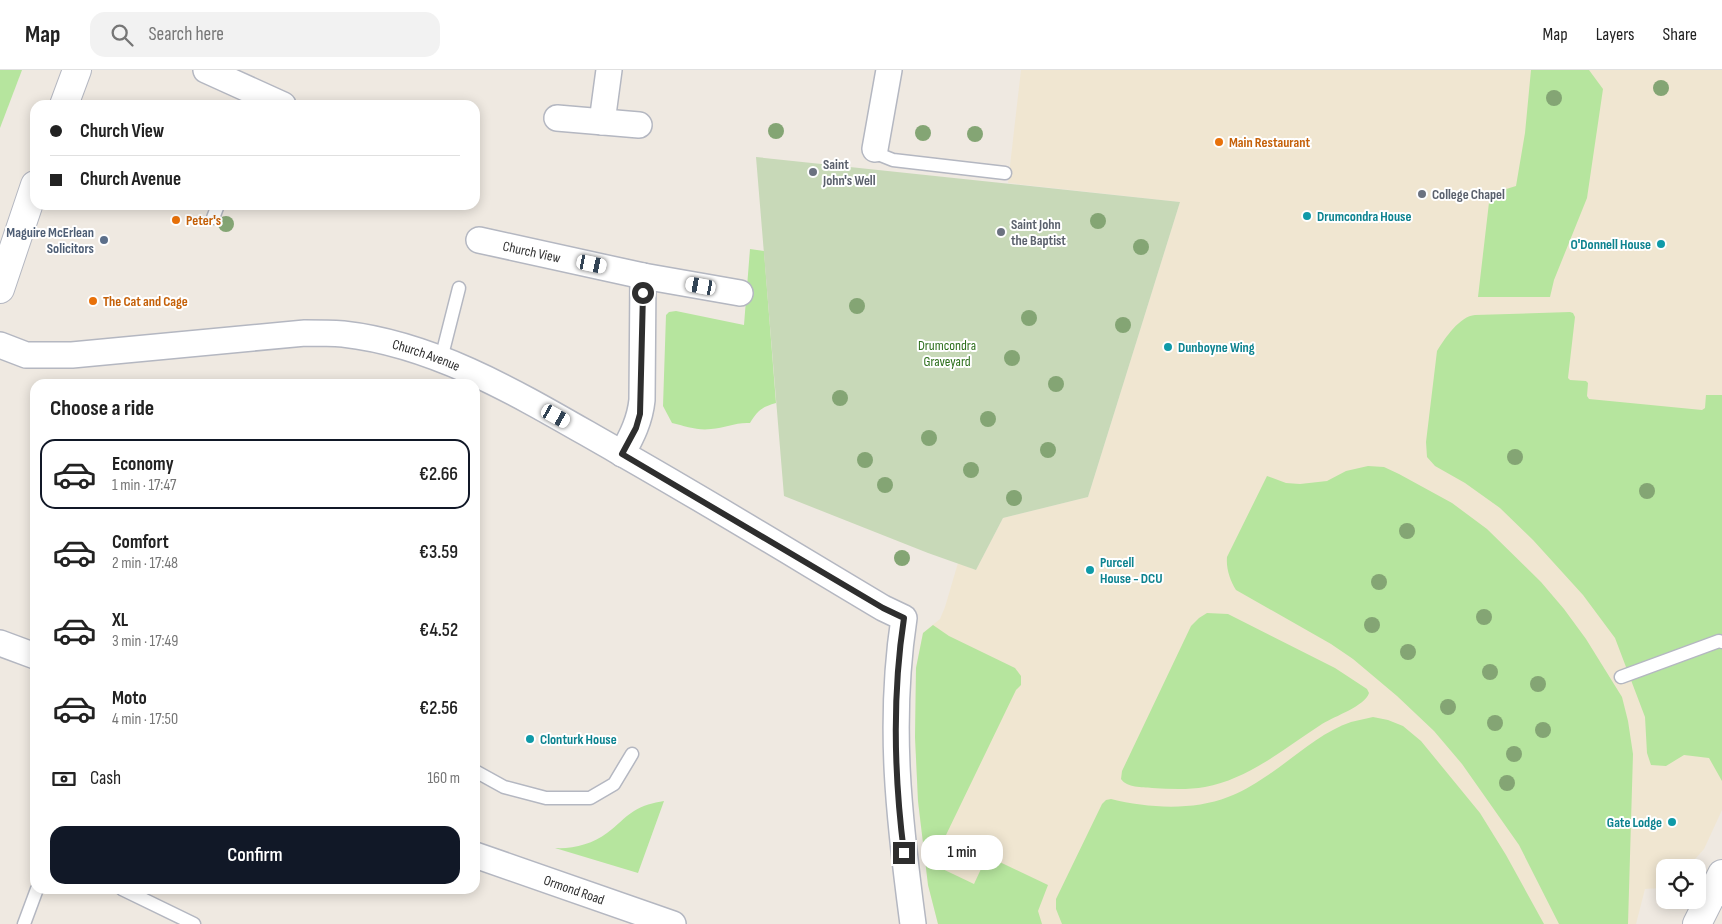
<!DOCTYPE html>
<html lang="en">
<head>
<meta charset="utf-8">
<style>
  :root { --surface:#fff; --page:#f2f2f2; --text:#222; --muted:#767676; --line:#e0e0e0; --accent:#111827 }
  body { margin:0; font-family:"Sofia Sans Condensed",sans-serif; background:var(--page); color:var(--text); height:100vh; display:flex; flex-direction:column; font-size:19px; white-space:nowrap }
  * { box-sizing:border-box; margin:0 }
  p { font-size:16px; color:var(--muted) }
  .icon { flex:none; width:28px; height:28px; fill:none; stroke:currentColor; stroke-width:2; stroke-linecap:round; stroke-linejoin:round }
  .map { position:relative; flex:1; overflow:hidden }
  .side { position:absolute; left:30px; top:309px; width:450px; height:515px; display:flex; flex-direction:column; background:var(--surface); border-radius:15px; box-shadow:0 2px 12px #0003 }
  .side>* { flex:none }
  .banner { position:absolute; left:30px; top:30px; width:450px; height:110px; border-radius:15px; box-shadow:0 2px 12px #0003; display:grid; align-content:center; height:110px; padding:0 20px; background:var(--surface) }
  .fabs { position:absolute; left:1656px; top:789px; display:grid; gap:10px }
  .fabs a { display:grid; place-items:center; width:50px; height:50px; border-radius:10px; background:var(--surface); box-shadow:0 2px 12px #0003; font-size:25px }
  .end { position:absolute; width:22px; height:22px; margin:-11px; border:6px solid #2e2e2e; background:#fff; box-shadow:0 0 0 2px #fff }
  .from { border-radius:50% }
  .bubble { position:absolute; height:35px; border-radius:15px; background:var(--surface); box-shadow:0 2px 12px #0003; font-size:16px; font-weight:600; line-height:35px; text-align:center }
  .car { position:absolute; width:15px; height:30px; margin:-15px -8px; border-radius:6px; box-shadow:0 0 4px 1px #0007; background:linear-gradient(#fff 24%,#345 0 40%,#fff 0 76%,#345 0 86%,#fff 0) }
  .banner b { display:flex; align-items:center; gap:18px; height:48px; font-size:19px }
  .banner b+b { border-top:1px solid var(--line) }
  .banner i { width:12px; height:12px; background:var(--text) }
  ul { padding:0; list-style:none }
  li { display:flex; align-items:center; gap:15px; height:70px; margin:0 10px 8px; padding:0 10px; border:2px solid transparent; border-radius:15px }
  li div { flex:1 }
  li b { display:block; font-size:19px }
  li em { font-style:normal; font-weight:600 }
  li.current { border-color:var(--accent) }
  li>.icon { width:45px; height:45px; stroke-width:1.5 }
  h2 { padding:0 20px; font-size:22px; line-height:60px }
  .pay { display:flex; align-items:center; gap:12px; height:55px; padding:0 20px; font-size:19px }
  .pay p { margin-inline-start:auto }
  .primary-button { display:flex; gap:10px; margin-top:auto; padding:10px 20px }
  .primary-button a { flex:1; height:58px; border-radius:15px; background:var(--accent); color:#fff; font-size:20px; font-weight:600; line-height:58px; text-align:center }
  header { display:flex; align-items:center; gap:30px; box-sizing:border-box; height:70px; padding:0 25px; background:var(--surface); border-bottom:1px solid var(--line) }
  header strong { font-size:24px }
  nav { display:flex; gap:28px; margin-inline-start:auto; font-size:18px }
  .search { width:350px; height:45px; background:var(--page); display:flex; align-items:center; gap:12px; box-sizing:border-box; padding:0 18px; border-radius:15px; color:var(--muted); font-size:19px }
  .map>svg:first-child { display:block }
  .education { fill:#f0e6d1 }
  .green { fill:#b6e59e }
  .cemetery { fill:#c8d9b8 }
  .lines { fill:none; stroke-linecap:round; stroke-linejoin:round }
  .lane-casing { stroke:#b4b7c1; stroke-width:15 }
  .street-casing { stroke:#b4b7c1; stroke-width:28 }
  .secondary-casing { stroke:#b4b7c1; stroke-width:30 }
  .lane { stroke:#fff; stroke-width:12 }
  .street { stroke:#fff; stroke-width:25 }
  .secondary { stroke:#fff; stroke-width:28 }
  .tree { fill:#84a574 }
  .route { stroke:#2e2e2e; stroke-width:6 }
  .food-dot { fill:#e8710a; stroke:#fff; stroke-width:2 }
  .worship-dot { fill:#6b7280; stroke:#fff; stroke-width:2 }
  .culture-dot { fill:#0f9aa8; stroke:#fff; stroke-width:2 }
  .service-dot { fill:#5c6f8a; stroke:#fff; stroke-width:2 }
  .labels { text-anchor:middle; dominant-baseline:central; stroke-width:4; stroke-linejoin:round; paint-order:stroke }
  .food-label { font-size:14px; font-weight:bold; fill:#c56008; stroke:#fff; text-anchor:start }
  .worship-label { font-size:14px; font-weight:bold; fill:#5b616d; stroke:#fff; text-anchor:start }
  .culture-label { font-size:14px; font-weight:bold; fill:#0d838f; stroke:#fff; text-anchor:start }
  .service-label { font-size:14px; font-weight:bold; fill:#4e5e75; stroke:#fff; text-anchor:end }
  .street-label { font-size:14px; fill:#2e2e2e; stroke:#fff }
  .park-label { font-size:14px; fill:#2c6e1b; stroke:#fff }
</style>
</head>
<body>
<header>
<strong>Map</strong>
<div class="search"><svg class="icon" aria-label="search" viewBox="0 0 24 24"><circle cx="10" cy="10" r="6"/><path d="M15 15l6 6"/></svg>Search here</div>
<nav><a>Map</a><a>Layers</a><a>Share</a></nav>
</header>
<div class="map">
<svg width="1722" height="854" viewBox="0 0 1722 854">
  <rect width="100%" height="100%" fill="#efe9e1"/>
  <polygon class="education" points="1021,0 1722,0 1722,740 1704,779 1688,797 1665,798 1665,816 1661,818 1645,819 1636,854 938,854 928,815 918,731 915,667 916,598 923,563 940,549 945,537 958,493 976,500 1003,448 1088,427 1180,132 1008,113"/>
  <g class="green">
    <polygon points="0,0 22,0 0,58"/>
    <polygon points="1531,0 1589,0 1603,19 1587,128 1554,210 1550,227 1478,227 1490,124 1516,116 1525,63"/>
    <path d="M 750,179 L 764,181 L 776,333 C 762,337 758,340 750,353 C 736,352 725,358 711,359 C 698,361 685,356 672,353 L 663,336 L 666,245 L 669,242 L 676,241 L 744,255 Z"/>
    <path d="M 1570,242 L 1573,243 L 1575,247 L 1568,308 L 1570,310 L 1586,311 L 1588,313 L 1587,326 L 1589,329 L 1702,340 L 1705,338 L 1706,325 L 1722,325 L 1722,711 L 1709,688 L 1684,685 L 1666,696 L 1651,695 L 1647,683 L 1645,647 L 1615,568 L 1583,525 L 1533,470 L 1500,438 L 1465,413 L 1435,396 L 1427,387 L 1426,372 L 1437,281 C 1445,268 1460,246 1475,245 Z"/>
    <path d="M 1368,396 L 1384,397 L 1399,404 L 1452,433 L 1487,459 L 1541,512 L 1564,539 L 1586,569 L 1622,627 L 1628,651 L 1633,684 L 1628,854 L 1559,854 L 1519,775 L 1462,694 L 1434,661 L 1397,626 L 1353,589 L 1331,574 L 1236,520 C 1230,510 1226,499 1227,487 L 1267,406 L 1286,413 L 1300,414 L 1327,411 L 1346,401 Z"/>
    <path d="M 1207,543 L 1228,544 L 1335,598 L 1367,619 L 1369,623 C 1365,636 1335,646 1322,654 C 1286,677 1249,709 1205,717 C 1188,720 1170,719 1152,718 C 1142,717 1127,718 1121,709 L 1122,701 L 1191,556 L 1199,548 Z"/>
    <polygon points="933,555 949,566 1015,598 1021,606 1021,615 1016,620 932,794 974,814 987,786 1048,815 1038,841 1042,854 938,854 928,815 918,731 915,667 916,598 923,563"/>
    <path d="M 1373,647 L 1388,650 L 1403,656 L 1421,671 L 1480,743 L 1506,785 L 1544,854 L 1062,854 L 1056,839 L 1056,829 L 1102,734 L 1106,730 L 1111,729 C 1148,738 1192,741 1228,727 C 1240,723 1253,715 1265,707 C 1293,689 1319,663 1351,652 C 1358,650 1366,649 1373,647 Z"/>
    <path d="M 664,731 L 638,803 L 555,778 C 573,779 593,774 607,763 C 617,756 624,747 634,741 C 643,735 653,733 664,731 Z"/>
  </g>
  <polygon class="cemetery" points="756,87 1180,132 1088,427 1003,448 976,500 928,483 784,426"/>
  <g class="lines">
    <g class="lane-casing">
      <g id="lane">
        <polyline points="875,79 878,84 893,90 1005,103"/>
        <polyline points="213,148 218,135"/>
        <polyline points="441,289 459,218"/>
        <polyline points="1621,607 1719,571 1722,572"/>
        <polyline points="475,701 504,717 546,728 590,728 614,714 632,684"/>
        <polyline points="122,819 194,854"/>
        <polyline points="24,854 37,819"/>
      </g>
    </g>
    <g class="street-casing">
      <g id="street">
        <polyline points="206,0 283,35"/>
        <polyline points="557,48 639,55"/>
        <polyline points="602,52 609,0"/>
        <polyline points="875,79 889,0"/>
        <path id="s1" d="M 479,170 L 643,206 L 740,223"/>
        <path id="s2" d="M 0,275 L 26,285 L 72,285 L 305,263 C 317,263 330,263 343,264 C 442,275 531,332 616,380 C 706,431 794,485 883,538 L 904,548 C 888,654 899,749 913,854"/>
        <path d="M 622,384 C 632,366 640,350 642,330 L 643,206"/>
        <polyline points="0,573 35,586"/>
        <path id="s3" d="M 475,785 L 673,854"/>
      </g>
    </g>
    <g class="secondary-casing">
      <g id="secondary">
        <polyline points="64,35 77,0"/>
        <polyline points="0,219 35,115"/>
        <polyline points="1697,854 1722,804"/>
      </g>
    </g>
    <use href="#lane" class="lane"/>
    <use href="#street" class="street"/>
    <use href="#secondary" class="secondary"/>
  </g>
  <g class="tree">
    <circle cx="1661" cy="18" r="8"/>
    <circle cx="1554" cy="28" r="8"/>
    <circle cx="776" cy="61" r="8"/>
    <circle cx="923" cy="63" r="8"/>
    <circle cx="975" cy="64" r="8"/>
    <circle cx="1098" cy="151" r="8"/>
    <circle cx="226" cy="154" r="8"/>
    <circle cx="1141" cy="177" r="8"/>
    <circle cx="857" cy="236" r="8"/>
    <circle cx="1029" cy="248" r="8"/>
    <circle cx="1123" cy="255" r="8"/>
    <circle cx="1012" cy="288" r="8"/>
    <circle cx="1056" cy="314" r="8"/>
    <circle cx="840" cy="328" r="8"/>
    <circle cx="988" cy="349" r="8"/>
    <circle cx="929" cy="368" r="8"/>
    <circle cx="1048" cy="380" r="8"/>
    <circle cx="1515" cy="387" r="8"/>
    <circle cx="865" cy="390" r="8"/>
    <circle cx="971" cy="400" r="8"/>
    <circle cx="885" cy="415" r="8"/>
    <circle cx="1647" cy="421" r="8"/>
    <circle cx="1014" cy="428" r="8"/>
    <circle cx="1407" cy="461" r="8"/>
    <circle cx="902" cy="488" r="8"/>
    <circle cx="1379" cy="512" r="8"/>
    <circle cx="1484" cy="547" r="8"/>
    <circle cx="1372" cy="555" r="8"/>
    <circle cx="1408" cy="582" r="8"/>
    <circle cx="1490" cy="602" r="8"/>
    <circle cx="1538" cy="614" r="8"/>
    <circle cx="1448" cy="637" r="8"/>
    <circle cx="1495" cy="653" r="8"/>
    <circle cx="1543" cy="660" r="8"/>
    <circle cx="1514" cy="684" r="8"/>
    <circle cx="1507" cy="713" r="8"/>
  </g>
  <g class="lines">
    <path class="route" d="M 643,223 L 640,344 L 636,358 L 622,384 L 883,538 L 904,548 C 892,626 894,705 904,783"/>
  </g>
  <g class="food-dot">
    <circle cx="1219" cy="72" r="5"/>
    <circle cx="176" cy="150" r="5"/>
    <circle cx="93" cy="231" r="5"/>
  </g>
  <g class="worship-dot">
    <circle cx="813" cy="102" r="5"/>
    <circle cx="1422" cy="124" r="5"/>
    <circle cx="1001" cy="162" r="5"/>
  </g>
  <g class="culture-dot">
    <circle cx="1307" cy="146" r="5"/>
    <circle cx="1661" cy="174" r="5"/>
    <circle cx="1168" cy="277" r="5"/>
    <circle cx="1090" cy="500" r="5"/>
    <circle cx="530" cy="669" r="5"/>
    <circle cx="1672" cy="752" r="5"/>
  </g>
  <circle class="service-dot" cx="104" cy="170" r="5"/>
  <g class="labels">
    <g class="food-label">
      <text x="1229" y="72">Main Restaurant</text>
      <text x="186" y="150">Peter's</text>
      <text x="103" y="231">The Cat and Cage</text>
    </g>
    <g class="worship-label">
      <text x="823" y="94">Saint<tspan x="823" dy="16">John's Well</tspan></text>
      <text x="1432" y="124">College Chapel</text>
      <text x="1011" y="154">Saint John<tspan x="1011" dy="16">the Baptist</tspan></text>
    </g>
    <g class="culture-label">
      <text x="1317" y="146">Drumcondra House</text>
      <text x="1651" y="174" text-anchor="end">O'Donnell House</text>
      <text x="1178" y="277">Dunboyne Wing</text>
      <text x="1100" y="492">Purcell<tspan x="1100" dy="16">House - DCU</tspan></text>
      <text x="540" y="669">Clonturk House</text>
      <text x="1662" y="752" text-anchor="end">Gate Lodge</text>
    </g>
    <g class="service-label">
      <text x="94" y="162">Maguire McErlean<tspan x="94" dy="16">Solicitors</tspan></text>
    </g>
    <g class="street-label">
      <text stroke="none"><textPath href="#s1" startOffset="54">Church View</textPath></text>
      <text stroke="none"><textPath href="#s2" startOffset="432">Church Avenue</textPath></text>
      <text stroke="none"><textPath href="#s3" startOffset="105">Ormond Road</textPath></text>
    </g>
    <g class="park-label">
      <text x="947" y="275">Drumcondra<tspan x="947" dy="16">Graveyard</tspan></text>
    </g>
  </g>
</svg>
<div class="fabs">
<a><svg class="icon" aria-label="locate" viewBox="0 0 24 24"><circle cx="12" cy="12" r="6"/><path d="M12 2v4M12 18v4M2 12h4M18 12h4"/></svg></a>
</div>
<i class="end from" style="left:643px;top:223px"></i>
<i class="end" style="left:904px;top:783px"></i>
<div class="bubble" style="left:921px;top:765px;width:82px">1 min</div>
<i class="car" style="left:592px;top:194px;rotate:102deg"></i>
<i class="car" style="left:701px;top:216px;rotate:280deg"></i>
<i class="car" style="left:556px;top:346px;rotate:119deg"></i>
<div class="banner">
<b><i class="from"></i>Church View</b>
<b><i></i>Church Avenue</b>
</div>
<section class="side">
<h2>Choose a ride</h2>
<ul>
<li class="current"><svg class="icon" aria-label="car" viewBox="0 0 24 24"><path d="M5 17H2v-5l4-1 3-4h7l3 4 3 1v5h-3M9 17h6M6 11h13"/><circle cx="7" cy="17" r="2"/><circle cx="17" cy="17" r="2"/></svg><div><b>Economy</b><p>1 min · 17:47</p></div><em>€2.66</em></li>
<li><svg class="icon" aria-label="car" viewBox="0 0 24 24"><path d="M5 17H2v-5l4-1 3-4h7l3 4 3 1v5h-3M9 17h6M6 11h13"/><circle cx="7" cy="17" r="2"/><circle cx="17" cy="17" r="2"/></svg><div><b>Comfort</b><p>2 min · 17:48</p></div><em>€3.59</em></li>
<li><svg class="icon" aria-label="car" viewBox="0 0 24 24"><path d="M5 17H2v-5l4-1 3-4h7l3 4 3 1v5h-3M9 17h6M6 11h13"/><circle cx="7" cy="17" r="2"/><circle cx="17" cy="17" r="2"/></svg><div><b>XL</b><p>3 min · 17:49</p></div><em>€4.52</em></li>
<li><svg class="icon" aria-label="car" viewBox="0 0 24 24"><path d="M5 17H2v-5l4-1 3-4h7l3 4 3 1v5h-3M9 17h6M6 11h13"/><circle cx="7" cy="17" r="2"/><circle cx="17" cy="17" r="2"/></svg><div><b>Moto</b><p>4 min · 17:50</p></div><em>€2.56</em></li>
</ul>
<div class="pay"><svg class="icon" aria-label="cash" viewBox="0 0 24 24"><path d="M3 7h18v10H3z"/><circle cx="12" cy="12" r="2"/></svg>Cash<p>160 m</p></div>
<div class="primary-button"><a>Confirm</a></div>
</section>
</div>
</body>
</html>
